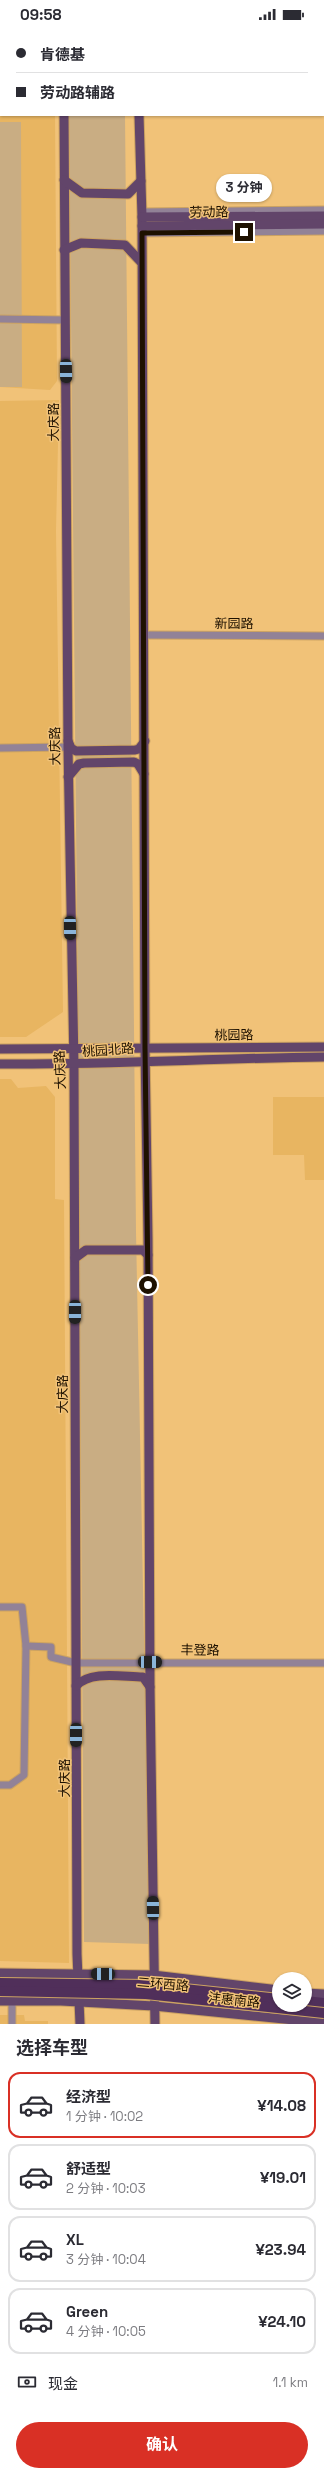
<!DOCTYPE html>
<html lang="zh">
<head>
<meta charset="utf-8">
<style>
  :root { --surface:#fff; --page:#f2f2f3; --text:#2b2b33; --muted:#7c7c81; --line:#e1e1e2; --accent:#d93025 }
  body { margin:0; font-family:"Space Grotesk","Noto Sans SC",sans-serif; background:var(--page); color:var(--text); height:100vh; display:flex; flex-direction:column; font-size:15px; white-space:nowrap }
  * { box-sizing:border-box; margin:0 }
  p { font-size:13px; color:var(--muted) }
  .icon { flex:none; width:22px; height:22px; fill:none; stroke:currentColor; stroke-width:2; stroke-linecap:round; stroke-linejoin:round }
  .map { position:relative; height:1996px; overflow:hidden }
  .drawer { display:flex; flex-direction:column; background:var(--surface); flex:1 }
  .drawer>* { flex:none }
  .banner { position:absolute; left:0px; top:0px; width:324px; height:88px; box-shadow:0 1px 3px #0004; display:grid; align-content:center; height:88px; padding:0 16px; background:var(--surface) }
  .fabs { position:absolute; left:272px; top:1944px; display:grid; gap:8px }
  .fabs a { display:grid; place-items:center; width:40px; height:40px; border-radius:50%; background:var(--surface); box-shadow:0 1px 3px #0004; font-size:20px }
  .end { position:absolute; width:18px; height:18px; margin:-9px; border:5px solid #1e1100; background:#fff; box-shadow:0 0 0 2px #fff }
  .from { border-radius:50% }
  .bubble { position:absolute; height:28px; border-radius:14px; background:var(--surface); box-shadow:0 1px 3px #0004; font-size:13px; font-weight:700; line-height:28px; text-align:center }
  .car { position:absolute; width:12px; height:24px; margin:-12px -6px; border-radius:5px; box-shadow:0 0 3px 1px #0007; background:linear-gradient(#222 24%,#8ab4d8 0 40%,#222 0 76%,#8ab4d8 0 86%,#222 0) }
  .banner b { display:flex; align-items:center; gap:14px; height:38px; font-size:15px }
  .banner b+b { border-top:1px solid var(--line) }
  .banner i { width:10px; height:10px; background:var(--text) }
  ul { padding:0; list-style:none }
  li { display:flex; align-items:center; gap:12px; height:66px; margin:0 8px 6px; padding:0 8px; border:2px solid var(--line); border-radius:12px }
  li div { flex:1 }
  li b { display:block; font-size:15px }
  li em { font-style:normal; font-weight:700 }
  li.active { border-color:var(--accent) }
  li>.icon { width:36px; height:36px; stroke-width:1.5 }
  h2 { padding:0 16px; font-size:18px; line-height:48px }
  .pay { display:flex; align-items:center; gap:10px; height:44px; padding:0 16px; font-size:15px }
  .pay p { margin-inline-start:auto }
  .action { display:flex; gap:8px; margin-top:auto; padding:8px 16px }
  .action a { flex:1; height:46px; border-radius:24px; background:var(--accent); color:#fff; font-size:16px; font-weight:700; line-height:46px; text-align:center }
  .status { display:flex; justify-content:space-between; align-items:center; height:28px; padding:0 20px; background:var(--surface); direction:ltr }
  .status svg { height:11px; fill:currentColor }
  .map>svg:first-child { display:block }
  .built { fill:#e8b561 }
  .green { fill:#c9ad83 }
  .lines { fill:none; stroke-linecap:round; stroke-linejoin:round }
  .minor-casing { stroke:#cba262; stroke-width:9 }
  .major-casing { stroke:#cba262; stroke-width:11 }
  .highway-casing { stroke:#cba262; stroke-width:12 }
  .minor { stroke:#928297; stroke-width:7 }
  .major { stroke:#62456a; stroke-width:9 }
  .highway { stroke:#502f5a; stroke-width:10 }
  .highway-bridge-casing { stroke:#cba262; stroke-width:12; stroke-linecap:butt }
  .highway-bridge { stroke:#502f5a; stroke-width:10 }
  .route { stroke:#1e1100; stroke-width:5 }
  .labels { text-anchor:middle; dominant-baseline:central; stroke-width:3; stroke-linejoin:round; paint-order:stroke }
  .street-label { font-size:13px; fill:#1e1100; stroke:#f1c278 }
</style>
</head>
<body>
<div class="status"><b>09:58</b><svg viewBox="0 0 49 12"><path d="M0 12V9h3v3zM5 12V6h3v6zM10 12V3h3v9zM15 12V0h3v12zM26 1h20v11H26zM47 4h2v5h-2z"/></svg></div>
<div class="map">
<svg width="324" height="1996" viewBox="0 0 324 1996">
  <rect width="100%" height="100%" fill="#f1c278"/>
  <g class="built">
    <polygon points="0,0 54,0 1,1 1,87 55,87 57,353 50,362 0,359"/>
    <polygon points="59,372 56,503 63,984 26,1009 0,1009 0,373"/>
    <polygon points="0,1051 11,1051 18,1060 46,1058 55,1069 55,1171 64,1172 69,1935 0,1933"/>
    <polygon points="273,1069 324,1069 324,1152 305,1152 304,1127 273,1127"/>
    <polygon points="0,1987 24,1987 25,1993 48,1993 48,1996 0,1996"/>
  </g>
  <g class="green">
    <polygon points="69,87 125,87 136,1204 150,1916 84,1914 78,998"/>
    <polygon points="0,94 21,94 22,359 0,359"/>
  </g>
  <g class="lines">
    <g class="minor-casing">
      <g id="minor">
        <polyline points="142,184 324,182"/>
        <polyline points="142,205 324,203"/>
        <polyline points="0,291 65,292"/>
        <polyline points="144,607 324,608"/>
        <polyline points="0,720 68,719"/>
        <polyline points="0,1579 22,1579 26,1618 24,1747 10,1757 0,1757"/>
        <polyline points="26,1618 51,1619 51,1629 76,1635 324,1635"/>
        <polyline points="12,1996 12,1973"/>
      </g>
    </g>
    <g class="major-casing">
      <g id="major">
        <polyline points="64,0 64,1"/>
        <polyline points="138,0 138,1"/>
        <polyline points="64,87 68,719 74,1037 77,1926 80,1996"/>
        <polyline points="139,87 142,189 145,1020 148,1211 150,1659 155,1996"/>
        <polyline points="64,152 82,165 128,166 141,153"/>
        <polyline points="142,189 324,188"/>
        <polyline points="142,198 324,196"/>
        <polyline points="64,222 81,215 125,217 141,234"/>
        <polyline points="68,713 71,720 76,723 135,722 139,721 145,713"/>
        <polyline points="68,749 79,736 84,735 134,734 138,736 144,746"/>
        <polyline points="0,1021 324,1019"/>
        <path d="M 0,1036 C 108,1037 216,1030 324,1029"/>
        <polyline points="75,1230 86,1222 143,1222 148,1227"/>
        <path d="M 76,1658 C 90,1642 123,1649 143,1649 L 150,1659"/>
        <polyline points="0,1945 153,1947 279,1962"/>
        <polyline points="305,1965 324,1966"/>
        <polyline points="0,1973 61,1973 154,1978 324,1995"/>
      </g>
    </g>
    <g class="highway-casing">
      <polyline id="highway" points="305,1973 324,1975"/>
    </g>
    <use href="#minor" class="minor"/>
    <use href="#major" class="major"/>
    <use href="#highway" class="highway"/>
    <g class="highway-bridge-casing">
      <g id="highway-bridge">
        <polyline points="0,1955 146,1957 279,1971"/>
        <polyline points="0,1963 146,1966 324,1985"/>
      </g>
    </g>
    <use href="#highway-bridge" class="highway-bridge"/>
  </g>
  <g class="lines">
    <polyline class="route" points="148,1257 145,1020 142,205 244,204"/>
  </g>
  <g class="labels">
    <g class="street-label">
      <text transform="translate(209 184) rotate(-1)">劳动路</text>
      <text transform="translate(53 394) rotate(-90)">大庆路</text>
      <text x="234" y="595">新园路</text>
      <text transform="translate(55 718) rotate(-91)">大庆路</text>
      <text transform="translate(234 1007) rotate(-1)">桃园路</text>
      <text transform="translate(108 1022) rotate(-4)">桃园北路</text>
      <text transform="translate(60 1042) rotate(-92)">大庆路</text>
      <text transform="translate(62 1366) rotate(-90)">大庆路</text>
      <text transform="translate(200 1622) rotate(1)">丰登路</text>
      <text transform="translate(64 1750) rotate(-90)">大庆路</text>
      <text transform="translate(163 1956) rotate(5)">二环西路</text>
      <text transform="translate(234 1972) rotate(6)">沣惠南路</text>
    </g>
  </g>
</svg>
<div class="fabs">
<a><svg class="icon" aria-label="layers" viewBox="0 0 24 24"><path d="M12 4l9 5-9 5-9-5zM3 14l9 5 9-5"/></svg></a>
</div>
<i class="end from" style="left:148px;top:1257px"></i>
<i class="end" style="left:244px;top:204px"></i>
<div class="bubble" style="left:216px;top:146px;width:56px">3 分钟</div>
<i class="car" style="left:66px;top:343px;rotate:179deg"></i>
<i class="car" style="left:70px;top:900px;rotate:179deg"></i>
<i class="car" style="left:75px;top:1284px;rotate:180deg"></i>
<i class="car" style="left:150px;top:1634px;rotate:91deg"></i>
<i class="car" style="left:76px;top:1707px;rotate:180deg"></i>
<i class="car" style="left:153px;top:1880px;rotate:359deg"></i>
<i class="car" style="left:103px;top:1946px;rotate:271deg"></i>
<div class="banner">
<b><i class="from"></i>肯德基</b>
<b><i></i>劳动路辅路</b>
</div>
</div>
<section class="drawer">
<h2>选择车型</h2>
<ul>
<li class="active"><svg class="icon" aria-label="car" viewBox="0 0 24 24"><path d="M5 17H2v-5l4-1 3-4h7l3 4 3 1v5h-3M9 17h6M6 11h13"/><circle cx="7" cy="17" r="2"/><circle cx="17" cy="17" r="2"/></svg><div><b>经济型</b><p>1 分钟 · 10:02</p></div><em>¥14.08</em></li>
<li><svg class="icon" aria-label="car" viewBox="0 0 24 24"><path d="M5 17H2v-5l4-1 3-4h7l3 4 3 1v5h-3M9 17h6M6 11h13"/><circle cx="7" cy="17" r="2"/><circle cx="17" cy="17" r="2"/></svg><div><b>舒适型</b><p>2 分钟 · 10:03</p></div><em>¥19.01</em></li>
<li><svg class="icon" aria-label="car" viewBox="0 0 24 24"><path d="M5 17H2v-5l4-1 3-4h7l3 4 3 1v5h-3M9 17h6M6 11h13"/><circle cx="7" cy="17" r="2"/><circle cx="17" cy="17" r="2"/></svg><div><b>XL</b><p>3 分钟 · 10:04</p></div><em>¥23.94</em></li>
<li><svg class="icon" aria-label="car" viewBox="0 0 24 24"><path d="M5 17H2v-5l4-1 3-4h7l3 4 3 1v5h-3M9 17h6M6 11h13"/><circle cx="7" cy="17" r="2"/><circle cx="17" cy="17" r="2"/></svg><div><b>Green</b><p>4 分钟 · 10:05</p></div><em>¥24.10</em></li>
</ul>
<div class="pay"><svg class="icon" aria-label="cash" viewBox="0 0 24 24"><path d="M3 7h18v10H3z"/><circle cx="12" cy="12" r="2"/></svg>现金<p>1.1 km</p></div>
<div class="action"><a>确认</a></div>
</section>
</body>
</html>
